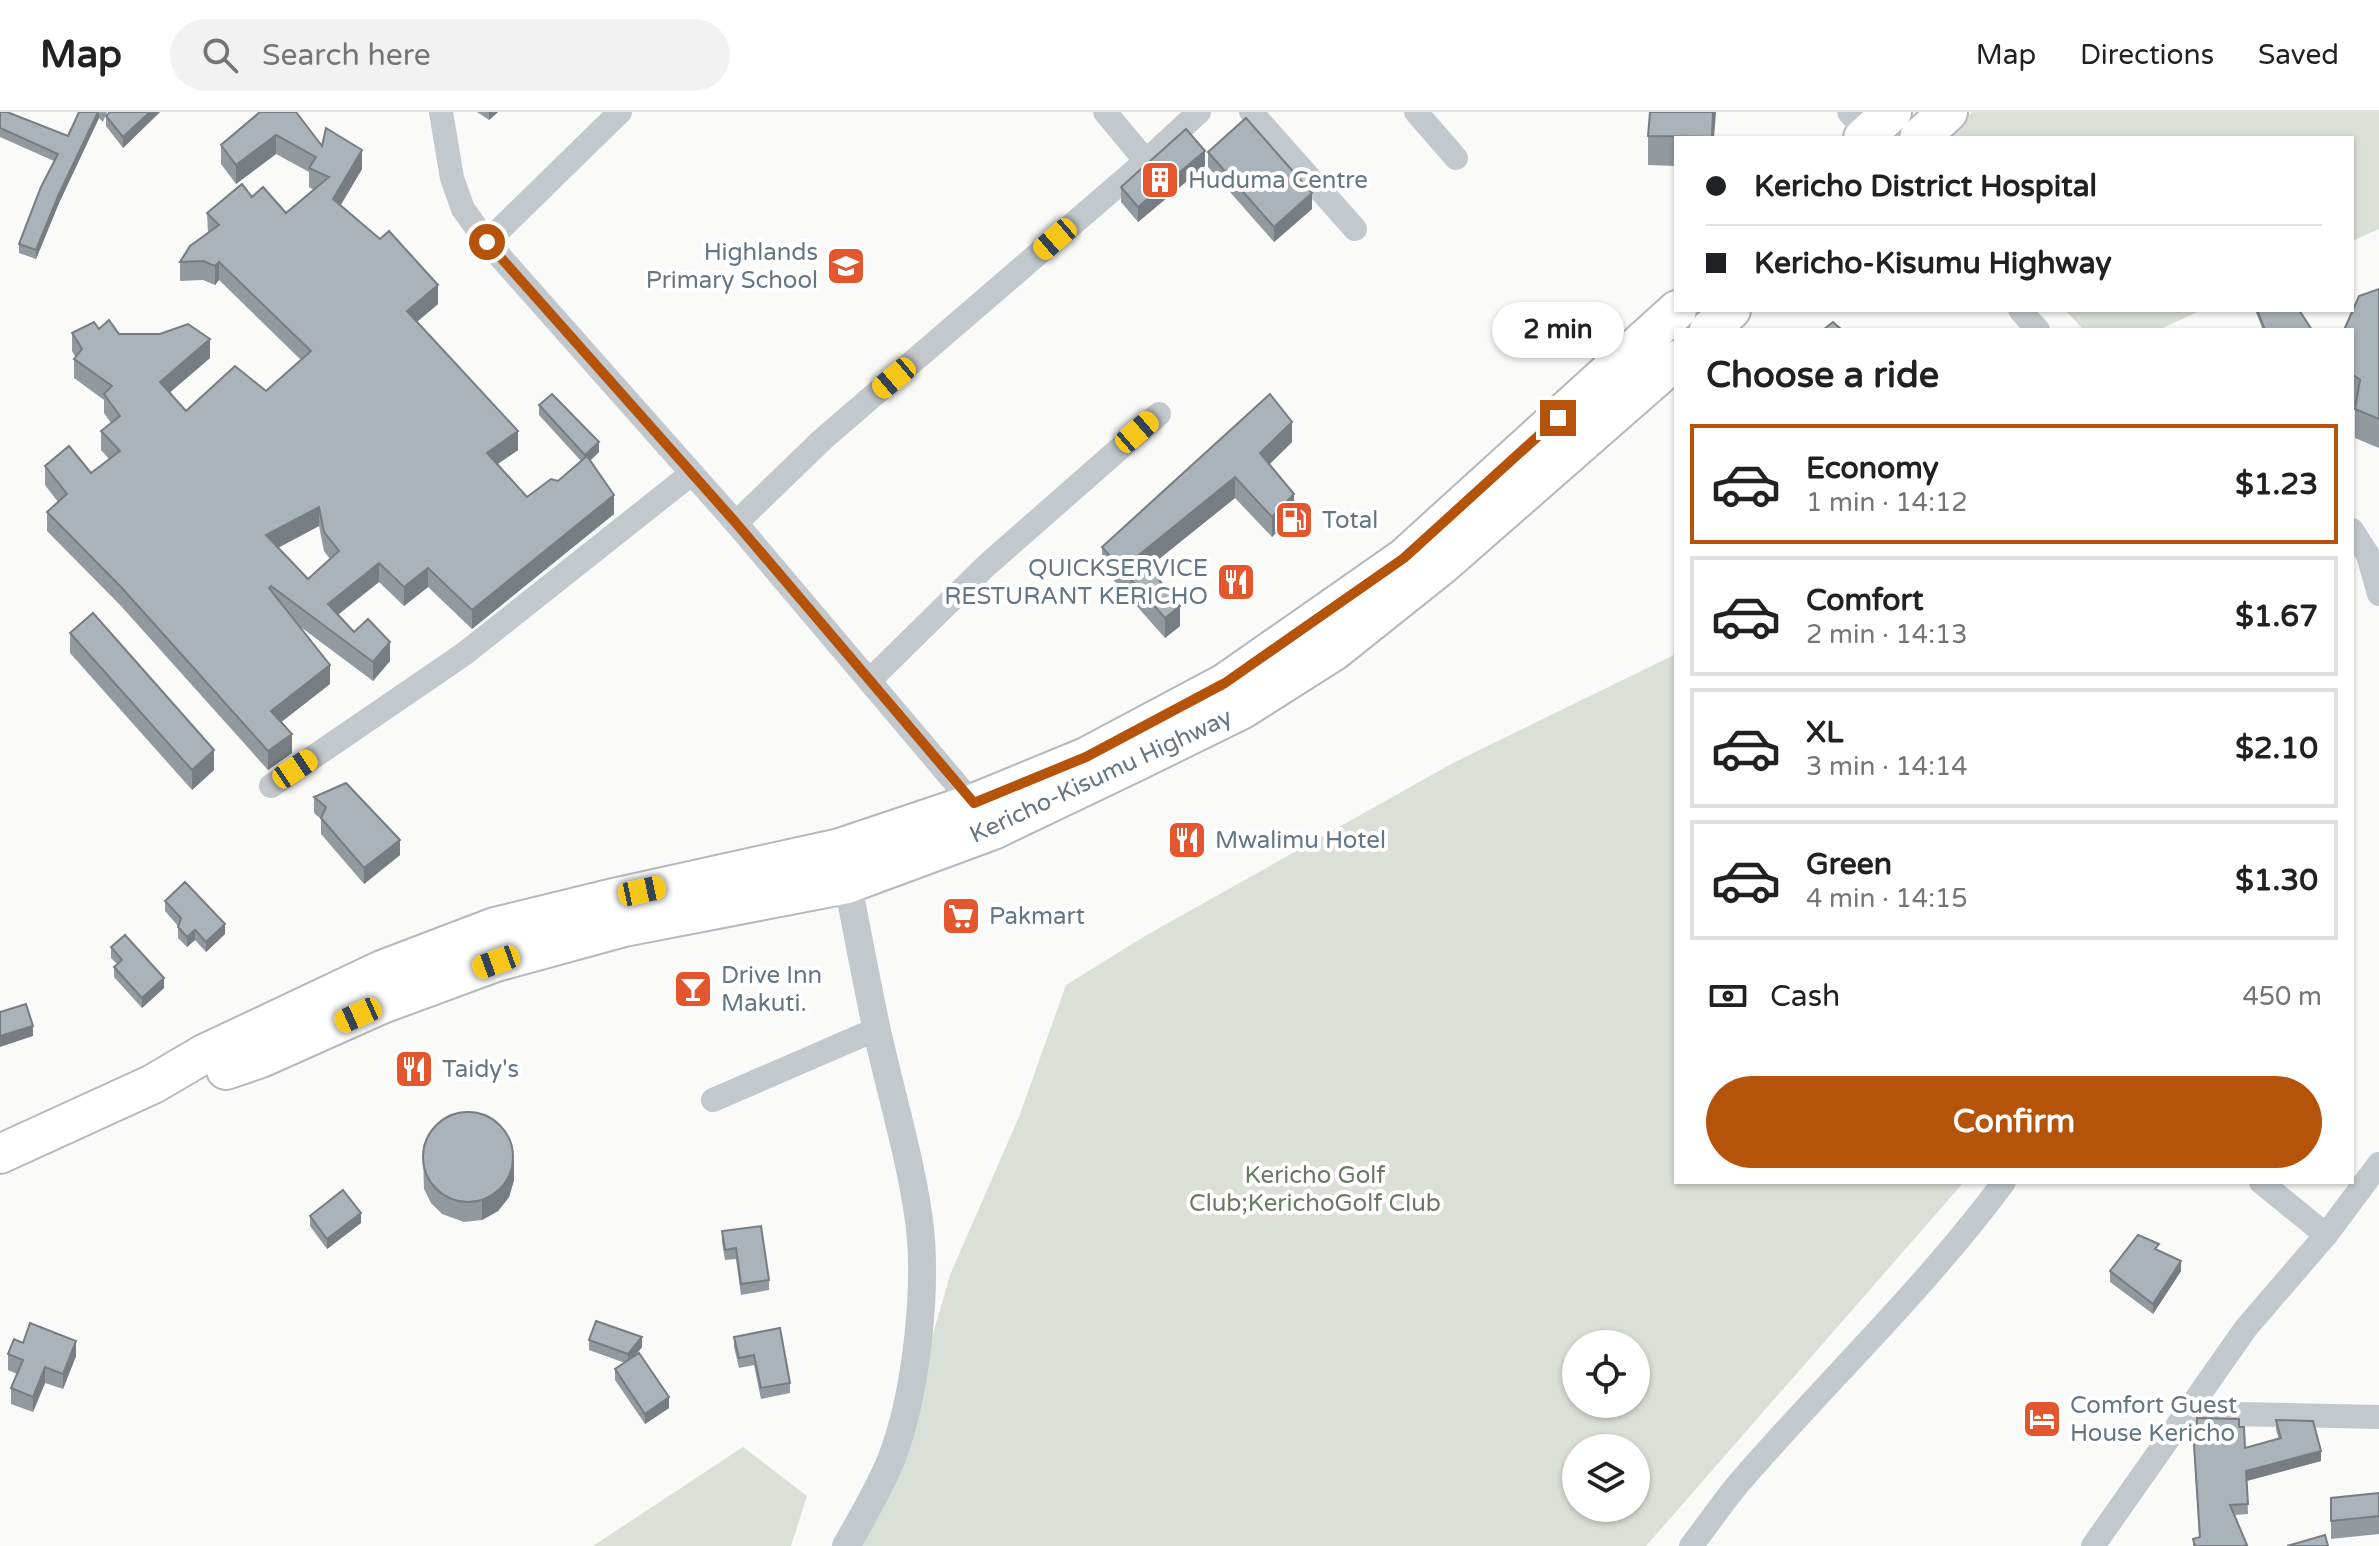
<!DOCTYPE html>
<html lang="en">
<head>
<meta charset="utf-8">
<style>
  :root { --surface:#fff; --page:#f2f2f2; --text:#202124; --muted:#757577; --line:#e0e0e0; --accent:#b45309 }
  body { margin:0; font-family:"Varela Round",sans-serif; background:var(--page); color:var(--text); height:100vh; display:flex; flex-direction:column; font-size:30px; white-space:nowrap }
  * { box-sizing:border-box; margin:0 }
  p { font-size:26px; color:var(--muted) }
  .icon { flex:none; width:44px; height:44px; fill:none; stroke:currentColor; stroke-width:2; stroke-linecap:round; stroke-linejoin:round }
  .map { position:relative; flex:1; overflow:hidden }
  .panel { position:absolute; left:1674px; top:216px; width:680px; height:856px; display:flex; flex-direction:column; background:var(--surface); border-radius:0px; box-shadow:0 2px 6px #0004 }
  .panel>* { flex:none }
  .hud { position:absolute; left:1674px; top:24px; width:680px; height:176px; border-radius:0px; box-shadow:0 2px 6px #0004; display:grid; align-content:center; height:176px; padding:0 32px; background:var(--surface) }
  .tools { position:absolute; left:1562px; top:1218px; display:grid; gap:16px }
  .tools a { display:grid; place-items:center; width:88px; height:88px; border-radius:50%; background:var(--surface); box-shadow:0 2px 6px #0004; font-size:40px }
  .end { position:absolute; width:36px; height:36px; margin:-18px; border:10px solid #b45309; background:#fff; box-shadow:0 0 0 4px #fff }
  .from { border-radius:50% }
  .bubble { position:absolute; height:56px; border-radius:28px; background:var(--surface); box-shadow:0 2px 6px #0004; font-size:26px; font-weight:700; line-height:56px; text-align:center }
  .car { position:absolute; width:24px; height:48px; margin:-24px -12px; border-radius:10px; box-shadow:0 0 6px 2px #0007; background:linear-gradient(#f5c518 24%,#345 0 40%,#f5c518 0 76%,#345 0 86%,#f5c518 0) }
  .hud b { display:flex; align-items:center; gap:28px; height:76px; font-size:30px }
  .hud b+b { border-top:2px solid var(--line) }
  .hud i { width:20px; height:20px; background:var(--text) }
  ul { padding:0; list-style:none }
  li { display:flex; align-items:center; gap:24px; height:120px; margin:0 16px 12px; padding:0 16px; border:4px solid var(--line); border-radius:0px }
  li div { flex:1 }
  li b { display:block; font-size:30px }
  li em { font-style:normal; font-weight:700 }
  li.active { border-color:var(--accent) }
  li>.icon { width:72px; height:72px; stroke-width:1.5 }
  h2 { padding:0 32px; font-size:36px; line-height:96px }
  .pay { display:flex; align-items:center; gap:20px; height:88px; padding:0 32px; font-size:30px }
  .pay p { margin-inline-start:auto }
  .button { display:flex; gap:16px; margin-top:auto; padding:16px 32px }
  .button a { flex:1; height:92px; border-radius:48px; background:var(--accent); color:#fff; font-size:32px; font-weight:700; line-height:92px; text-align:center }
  header { display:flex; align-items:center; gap:48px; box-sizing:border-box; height:112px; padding:0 40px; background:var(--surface); border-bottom:2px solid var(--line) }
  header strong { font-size:38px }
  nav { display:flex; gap:44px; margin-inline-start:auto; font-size:28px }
  .search { width:560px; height:72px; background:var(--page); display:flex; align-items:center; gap:20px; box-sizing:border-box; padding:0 28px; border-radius:44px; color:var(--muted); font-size:30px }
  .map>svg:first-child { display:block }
  .green { fill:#dadfd7; fill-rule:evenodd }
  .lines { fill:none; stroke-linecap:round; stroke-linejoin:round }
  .trunk-casing { stroke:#b4b9bd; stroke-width:42 }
  .minor { stroke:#c3c8cc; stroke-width:24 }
  .tertiary { stroke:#c3c8cc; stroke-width:28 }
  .trunk { stroke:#fff; stroke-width:38 }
  .wall { fill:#929a9f; fill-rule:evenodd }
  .shaded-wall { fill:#777d82 }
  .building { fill:#aab3b9; stroke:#777d82; stroke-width:2; fill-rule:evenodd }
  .route { stroke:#b45309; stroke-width:10 }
  .labels { text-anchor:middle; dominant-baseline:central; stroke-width:8; stroke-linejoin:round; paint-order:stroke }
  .poi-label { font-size:24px; fill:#657683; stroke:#fff; text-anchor:start }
  .street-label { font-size:24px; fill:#657683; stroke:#fff }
  .park-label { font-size:24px; fill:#687a64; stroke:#fff }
</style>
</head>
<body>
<header>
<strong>Map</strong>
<div class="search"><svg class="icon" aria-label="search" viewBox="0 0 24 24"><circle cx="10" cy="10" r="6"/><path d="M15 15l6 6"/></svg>Search here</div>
<nav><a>Map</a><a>Directions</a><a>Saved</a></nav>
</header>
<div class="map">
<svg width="2379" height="1434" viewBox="0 0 2379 1434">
  <rect width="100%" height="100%" fill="#fafaf8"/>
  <g class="green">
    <polygon points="1972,0 2379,0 2379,117 2352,129 2352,26 1942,26"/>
    <polygon points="2065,198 2202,198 2158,218 2084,218"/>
    <path d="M 1676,542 L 1676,1070 L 1964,1070 L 1646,1434 L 853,1434 L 909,1306 L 950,1163 L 1019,1005 L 1066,873 L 1145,824 L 1453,651 ZM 1576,1232 L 1636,1232 L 1636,1292 L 1576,1292 ZM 1576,1336 L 1636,1336 L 1636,1396 L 1576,1396 Z"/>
    <polygon points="743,1335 807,1384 791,1434 593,1434"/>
  </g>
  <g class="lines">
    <g class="trunk-casing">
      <g id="trunk">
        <polyline points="1863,26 1892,0"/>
        <polyline points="1919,26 1948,0"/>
        <polyline points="1709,218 1731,198"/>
        <polyline points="226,958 261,946 382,892 496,850 624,815 847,772 993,718 1137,649 1241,598 1334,539 1443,452 1676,248"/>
        <polyline points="0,1042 153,972 204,942 382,858 495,815 614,786 840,736 974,691 1086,645 1225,571 1404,446 1677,198"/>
      </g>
    </g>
    <g class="minor">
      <polyline points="441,0 452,66 463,97 487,130 736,411 980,700"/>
      <polyline points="1105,0 1146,49"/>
      <polyline points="1251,0 1355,117"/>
      <polyline points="1416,0 1456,46"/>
      <polyline points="1849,0 1872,26"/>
      <polyline points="487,130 620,0"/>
      <polyline points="2020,198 2038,218"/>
      <polyline points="736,411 823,327 1146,49 1199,0"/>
      <polyline points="2352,418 2368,443 2379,482"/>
      <polyline points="870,568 987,453 1159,302"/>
      <polyline points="271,674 464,542 691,362"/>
      <polyline points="713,988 877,917"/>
      <polyline points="2261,1070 2326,1123"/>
      <polyline points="2185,1301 2379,1305"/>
      <path d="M 1691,1434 C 1707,1414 1722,1391 1739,1371 C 1826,1270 1924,1178 2004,1070"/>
      <polyline points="2093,1434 2246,1216 2326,1123 2379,1052"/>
    </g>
    <path class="tertiary" d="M 844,752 C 855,808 865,863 877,919 C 891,982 910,1044 919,1108 C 928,1177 916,1284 891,1348 C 879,1377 862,1406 846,1434"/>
    <use href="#trunk" class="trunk"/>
  </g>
  <g class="wall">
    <polygon points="0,0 68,24 79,0 107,0 103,10 99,6 59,91 36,147 19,141 19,132 54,49 0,25"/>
    <polygon points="160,0 123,36 106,14 106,4"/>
    <path d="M 260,0 L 362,57 L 340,94 L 438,192 L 417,210 L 518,338 L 498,352 L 527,385 L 558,369 L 581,349 L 539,303 L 539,293 L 599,340 L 590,349 L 614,402 L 472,517 L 428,475 L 404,494 L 379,470 L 338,503 L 354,520 L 390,549 L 373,569 L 298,513 L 330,572 L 281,610 L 292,641 L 268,658 L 121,494 L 47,419 L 47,400 L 58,390 L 45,373 L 45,354 L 91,361 L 109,347 L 101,338 L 101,319 L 111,311 L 104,301 L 104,288 L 74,266 L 74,247 L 76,246 L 72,239 L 72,221 L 99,217 L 210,246 L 170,280 L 186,299 L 266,279 L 301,248 L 219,168 L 215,173 L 203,168 L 180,169 L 180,150 L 208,121 L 207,101 L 252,85 L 286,101 L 314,78 L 309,75 L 309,60 L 276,42 L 236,72 L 221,52 L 221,33 ZM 319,414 L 324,439 L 330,447 L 308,467 L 278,436 Z"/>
    <polygon points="477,0 498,0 489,8"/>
    <polygon points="1650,0 1714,26 1676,26 1676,54 1648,53 1648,24"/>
    <polygon points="1208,40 1312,97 1274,130 1208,55"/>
    <polygon points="1205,54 1138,110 1121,90 1121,75"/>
    <polygon points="2379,177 2379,336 2355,326 2355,294 2352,291 2352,218"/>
    <polygon points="2255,198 2299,198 2312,218 2263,218"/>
    <polygon points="1292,330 1269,352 1294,402 1272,425 1235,386 1149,455 1180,514 1165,526 1102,455 1102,435"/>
    <polygon points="70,521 214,658 192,678 70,541"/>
    <polygon points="314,685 400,743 364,772 321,722 321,707 314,701"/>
    <polygon points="165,789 225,822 206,840 195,828 187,835 178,826 178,814 165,799"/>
    <polygon points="111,835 164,876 142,896 114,865 114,855 117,852 111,846"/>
    <polygon points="423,1042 514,1068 509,1085 498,1099 482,1108 464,1110 442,1102 431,1091 424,1077"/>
    <polygon points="310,1104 361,1111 327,1137 310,1114"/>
    <polygon points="722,1119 769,1168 769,1178 741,1183 736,1147 725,1148 722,1130"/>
    <polygon points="2159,1139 2181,1159 2153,1202 2110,1170 2110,1159"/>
    <polygon points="734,1225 790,1271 790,1281 761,1287 754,1253 739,1256 734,1235"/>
    <polygon points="589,1228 642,1235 634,1245 669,1296 645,1312 615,1268 615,1257 625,1251 589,1238"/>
    <polygon points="23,1231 76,1244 63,1277 45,1271 33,1300 11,1292 11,1276 17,1262 8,1258 8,1242"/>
    <polygon points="2276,1308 2321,1349 2247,1369 2248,1402 2234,1403 2247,1434 2193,1434 2193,1427 2199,1425 2193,1318 2239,1315 2245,1336 2279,1327 2276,1318"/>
    <polygon points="2379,1381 2379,1422 2331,1427 2331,1386"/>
  </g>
  <g class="shaded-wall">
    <polygon points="98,0 99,0 99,6 59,91 36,147 36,138 59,82"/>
    <polygon points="150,0 160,0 123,36 123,25"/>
    <polygon points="489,0 498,0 489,8"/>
    <polygon points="1713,0 1716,0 1714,26 1712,26"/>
    <polygon points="276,23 276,42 236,72 236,53"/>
    <polygon points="362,38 362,57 333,106 333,87"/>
    <polygon points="1205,39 1205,54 1138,110 1138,95"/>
    <polygon points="1312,81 1312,97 1274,130 1274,115"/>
    <polygon points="219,150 219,168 215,173 215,154"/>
    <polygon points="438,173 438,192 407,218 407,199"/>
    <polygon points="210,227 210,246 160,289 160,270"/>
    <polygon points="1292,310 1292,330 1260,362 1260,341"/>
    <polygon points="518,319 518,338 487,359 487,341"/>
    <polygon points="599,330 599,340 585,353 585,343"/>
    <polygon points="1235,365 1235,386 1139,463 1139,443"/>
    <polygon points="1294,382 1294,402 1272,425 1272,405"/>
    <polygon points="614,383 614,402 472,517 472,498"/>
    <polygon points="319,395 319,414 266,442 266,423"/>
    <polygon points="379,451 379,470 328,510 328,492"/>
    <polygon points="428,456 428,475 404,494 404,475"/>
    <polygon points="1180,494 1180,514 1165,526 1165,506"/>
    <polygon points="390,530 390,549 373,569 373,550"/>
    <polygon points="330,553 330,572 271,618 271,599"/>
    <polygon points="292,622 292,641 268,658 268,639"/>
    <polygon points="214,638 214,658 192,678 192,658"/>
    <polygon points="400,728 400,743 364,772 364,756"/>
    <polygon points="225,812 225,822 206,840 206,830"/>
    <polygon points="195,818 195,828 187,835 187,825"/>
    <polygon points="164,866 164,876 142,896 142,886"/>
    <polygon points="33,914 33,924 0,935 0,924"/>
    <polygon points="514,1048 514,1068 509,1085 498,1099 482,1108 482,1088"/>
    <polygon points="361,1101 361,1111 327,1137 327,1127"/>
    <polygon points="2181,1149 2181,1159 2153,1202 2153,1192"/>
    <polygon points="642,1225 642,1235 628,1252 628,1242"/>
    <polygon points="76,1229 76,1244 63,1277 63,1262"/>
    <polygon points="45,1255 45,1271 33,1300 33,1285"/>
    <polygon points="669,1285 669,1296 645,1312 645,1302"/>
    <polygon points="2321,1339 2321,1349 2246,1369 2246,1359"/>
  </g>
  <g class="building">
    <polygon points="0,0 7,0 68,24 79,0 98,0 59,82 36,138 19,132 41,75 58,42 0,16"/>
    <polygon points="110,0 150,0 123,25 106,4"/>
    <path d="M 260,0 L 296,0 L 322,34 L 326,16 L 362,38 L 333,87 L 380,127 L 389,119 L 438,173 L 407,199 L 518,319 L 487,341 L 527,385 L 551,367 L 558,369 L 587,344 L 614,383 L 472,498 L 428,456 L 404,475 L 379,451 L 328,492 L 354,520 L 368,507 L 390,530 L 373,550 L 271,474 L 269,476 L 330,553 L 271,599 L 292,622 L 268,639 L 121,475 L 47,400 L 67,382 L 45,354 L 69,334 L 91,361 L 120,339 L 101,319 L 120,304 L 104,282 L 112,274 L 74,247 L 82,237 L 72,221 L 94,210 L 99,217 L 109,208 L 119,222 L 160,222 L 188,212 L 210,227 L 160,270 L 186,299 L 235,254 L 266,279 L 311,239 L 219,150 L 215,154 L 203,149 L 180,150 L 190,134 L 219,113 L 207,101 L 242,72 L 252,85 L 263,75 L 286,101 L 329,65 L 309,56 L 316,45 L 276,23 L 236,53 L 221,33 ZM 319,395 L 324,420 L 339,439 L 308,467 L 266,423 Z"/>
    <polygon points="1650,0 1713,0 1712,25 1648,24"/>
    <polygon points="1246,6 1312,81 1274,115 1208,40"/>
    <polygon points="1186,17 1205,39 1138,95 1121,75"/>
    <polygon points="2379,177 2379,307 2355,297 2360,268 2352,262 2352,218 2344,218 2359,184"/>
    <polygon points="2257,198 2299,198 2312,218 2265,218"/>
    <polygon points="1833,210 1842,218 1823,218"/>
    <polygon points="552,282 599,330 585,343 539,293"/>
    <polygon points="1270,282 1292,310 1260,341 1294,382 1272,405 1235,365 1139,443 1180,494 1165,506 1102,435"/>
    <polygon points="93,501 214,638 192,658 70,521"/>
    <polygon points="346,671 400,728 364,756 321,706 326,695 314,685"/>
    <polygon points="185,770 225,812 206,830 195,818 187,825 178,815 181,806 165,789"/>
    <polygon points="125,823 164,866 142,886 114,855 122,848 111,835"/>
    <polygon points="26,892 33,914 0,924 0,900"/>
    <circle cx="468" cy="1045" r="45"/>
    <polygon points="343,1078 361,1101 327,1127 310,1104"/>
    <polygon points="761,1114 769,1168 741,1172 736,1136 725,1138 722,1119"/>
    <polygon points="2138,1123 2159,1132 2155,1137 2181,1149 2153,1192 2110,1159"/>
    <polygon points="596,1209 642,1225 628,1242 589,1228"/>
    <polygon points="30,1211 76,1229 63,1262 45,1255 33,1285 11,1276 23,1248 8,1242 14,1227 23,1231"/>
    <polygon points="780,1216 790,1271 761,1276 754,1243 739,1246 734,1225"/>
    <polygon points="639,1241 669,1285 645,1302 615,1257"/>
    <polygon points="2197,1306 2239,1307 2239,1315 2244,1315 2245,1336 2281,1326 2276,1308 2313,1309 2321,1339 2246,1359 2248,1392 2230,1393 2247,1433 2245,1434 2195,1434 2193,1427 2200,1425 2193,1318 2197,1318"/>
    <polygon points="2379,1381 2379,1404 2331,1409 2331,1386"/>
    <polygon points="2325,1423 2328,1434 2287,1434"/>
  </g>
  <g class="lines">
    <polyline class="route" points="487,130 736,411 974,691 1086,645 1225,571 1404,446 1558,306"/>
  </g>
  <defs>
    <g id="building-square" transform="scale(2)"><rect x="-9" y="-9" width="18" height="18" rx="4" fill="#e4572e" stroke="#fff"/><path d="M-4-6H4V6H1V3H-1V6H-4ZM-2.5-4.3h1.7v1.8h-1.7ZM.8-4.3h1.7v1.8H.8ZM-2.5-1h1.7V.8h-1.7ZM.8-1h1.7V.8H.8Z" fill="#fff"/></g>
    <g id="school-square" transform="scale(2)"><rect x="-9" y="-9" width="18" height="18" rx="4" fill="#e4572e" stroke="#fff"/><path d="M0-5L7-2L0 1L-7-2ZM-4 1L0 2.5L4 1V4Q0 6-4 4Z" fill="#fff"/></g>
    <g id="fuel-square" transform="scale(2)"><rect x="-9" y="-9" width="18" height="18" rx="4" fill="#e4572e" stroke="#fff"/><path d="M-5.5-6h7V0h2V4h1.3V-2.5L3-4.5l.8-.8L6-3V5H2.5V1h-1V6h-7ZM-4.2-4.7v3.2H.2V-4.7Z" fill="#fff"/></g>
    <g id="restaurant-square" transform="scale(2)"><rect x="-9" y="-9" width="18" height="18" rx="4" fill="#e4572e" stroke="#fff"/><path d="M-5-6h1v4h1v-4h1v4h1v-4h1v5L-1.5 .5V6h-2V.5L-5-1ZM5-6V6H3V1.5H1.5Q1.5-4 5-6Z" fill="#fff"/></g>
    <g id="supermarket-square" transform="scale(2)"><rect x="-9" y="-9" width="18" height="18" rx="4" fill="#e4572e" stroke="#fff"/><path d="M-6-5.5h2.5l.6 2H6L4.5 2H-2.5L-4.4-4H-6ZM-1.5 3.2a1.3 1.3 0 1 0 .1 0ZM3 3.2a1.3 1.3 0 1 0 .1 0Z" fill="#fff"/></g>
    <g id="bar-square" transform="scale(2)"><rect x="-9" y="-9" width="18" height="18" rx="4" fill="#e4572e" stroke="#fff"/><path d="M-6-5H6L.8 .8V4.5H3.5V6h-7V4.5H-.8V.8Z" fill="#fff"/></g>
    <g id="hotel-square" transform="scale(2)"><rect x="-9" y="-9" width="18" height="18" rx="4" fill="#e4572e" stroke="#fff"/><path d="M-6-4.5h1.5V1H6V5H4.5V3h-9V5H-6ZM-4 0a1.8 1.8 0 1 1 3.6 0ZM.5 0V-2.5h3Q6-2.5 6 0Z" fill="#fff"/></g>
  </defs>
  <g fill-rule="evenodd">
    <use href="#building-square" x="1160" y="68"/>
    <use href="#school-square" x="846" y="154"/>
    <use href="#fuel-square" x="1294" y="408"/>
    <use href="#restaurant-square" x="1236" y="470"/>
    <use href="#restaurant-square" x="1187" y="728"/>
    <use href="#supermarket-square" x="961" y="804"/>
    <use href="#bar-square" x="693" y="877"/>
    <use href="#restaurant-square" x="414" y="957"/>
    <use href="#hotel-square" x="2042" y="1307"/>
  </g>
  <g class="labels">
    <g class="poi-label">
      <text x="1188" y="68">Huduma Centre</text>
      <text x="818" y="140" text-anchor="end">Highlands<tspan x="818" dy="28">Primary School</tspan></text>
      <text x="1322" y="408">Total</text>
      <text x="1208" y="456" text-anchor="end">QUICKSERVICE<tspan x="1208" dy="28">RESTURANT KERICHO</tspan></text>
      <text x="1215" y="728">Mwalimu Hotel</text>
      <text x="989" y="804">Pakmart</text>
      <text x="721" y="863">Drive Inn<tspan x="721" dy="28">Makuti.</tspan></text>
      <text x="442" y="957">Taidy's</text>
      <text x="2070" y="1293">Comfort Guest<tspan x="2070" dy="28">House Kericho</tspan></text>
    </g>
    <g class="street-label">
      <text transform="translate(1101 664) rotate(-25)">Kericho-Kisumu Highway</text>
    </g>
    <g class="park-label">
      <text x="1315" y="1063">Kericho Golf<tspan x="1315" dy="28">Club;KerichoGolf Club</tspan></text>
    </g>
  </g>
</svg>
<div class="tools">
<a><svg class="icon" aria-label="locate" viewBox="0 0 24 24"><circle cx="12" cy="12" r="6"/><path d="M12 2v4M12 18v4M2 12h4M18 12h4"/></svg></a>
<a><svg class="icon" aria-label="layers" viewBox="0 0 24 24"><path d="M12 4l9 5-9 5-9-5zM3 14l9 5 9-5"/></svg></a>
</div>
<i class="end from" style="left:487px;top:130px"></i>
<i class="end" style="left:1558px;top:306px"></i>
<div class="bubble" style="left:1492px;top:190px;width:132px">2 min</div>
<i class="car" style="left:1055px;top:127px;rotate:229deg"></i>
<i class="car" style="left:894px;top:266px;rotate:230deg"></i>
<i class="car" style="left:1137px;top:320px;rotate:49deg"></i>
<i class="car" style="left:295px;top:657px;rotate:56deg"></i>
<i class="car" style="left:642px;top:779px;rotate:78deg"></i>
<i class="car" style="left:496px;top:850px;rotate:250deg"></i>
<i class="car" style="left:358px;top:903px;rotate:246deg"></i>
<div class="hud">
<b><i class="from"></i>Kericho District Hospital</b>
<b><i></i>Kericho-Kisumu Highway</b>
</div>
<section class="panel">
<h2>Choose a ride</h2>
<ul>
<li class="active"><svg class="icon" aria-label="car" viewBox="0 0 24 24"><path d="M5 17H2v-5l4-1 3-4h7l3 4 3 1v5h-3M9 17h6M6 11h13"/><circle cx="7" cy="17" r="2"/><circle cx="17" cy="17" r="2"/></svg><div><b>Economy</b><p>1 min · 14:12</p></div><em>$1.23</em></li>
<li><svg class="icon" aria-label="car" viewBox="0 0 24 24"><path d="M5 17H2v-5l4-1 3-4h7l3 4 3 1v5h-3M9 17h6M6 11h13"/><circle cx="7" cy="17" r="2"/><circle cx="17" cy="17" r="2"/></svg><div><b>Comfort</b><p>2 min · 14:13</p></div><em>$1.67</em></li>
<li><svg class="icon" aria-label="car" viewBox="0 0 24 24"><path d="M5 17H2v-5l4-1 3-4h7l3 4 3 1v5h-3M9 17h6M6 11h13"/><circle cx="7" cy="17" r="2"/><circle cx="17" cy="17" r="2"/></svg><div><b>XL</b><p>3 min · 14:14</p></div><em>$2.10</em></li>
<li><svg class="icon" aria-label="car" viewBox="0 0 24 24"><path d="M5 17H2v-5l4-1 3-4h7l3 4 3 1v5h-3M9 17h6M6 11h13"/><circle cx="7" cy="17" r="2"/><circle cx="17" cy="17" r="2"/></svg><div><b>Green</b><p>4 min · 14:15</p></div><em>$1.30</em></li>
</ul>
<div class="pay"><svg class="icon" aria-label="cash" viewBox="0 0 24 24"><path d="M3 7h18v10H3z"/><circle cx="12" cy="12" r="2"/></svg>Cash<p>450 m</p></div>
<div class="button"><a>Confirm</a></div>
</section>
</div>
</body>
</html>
